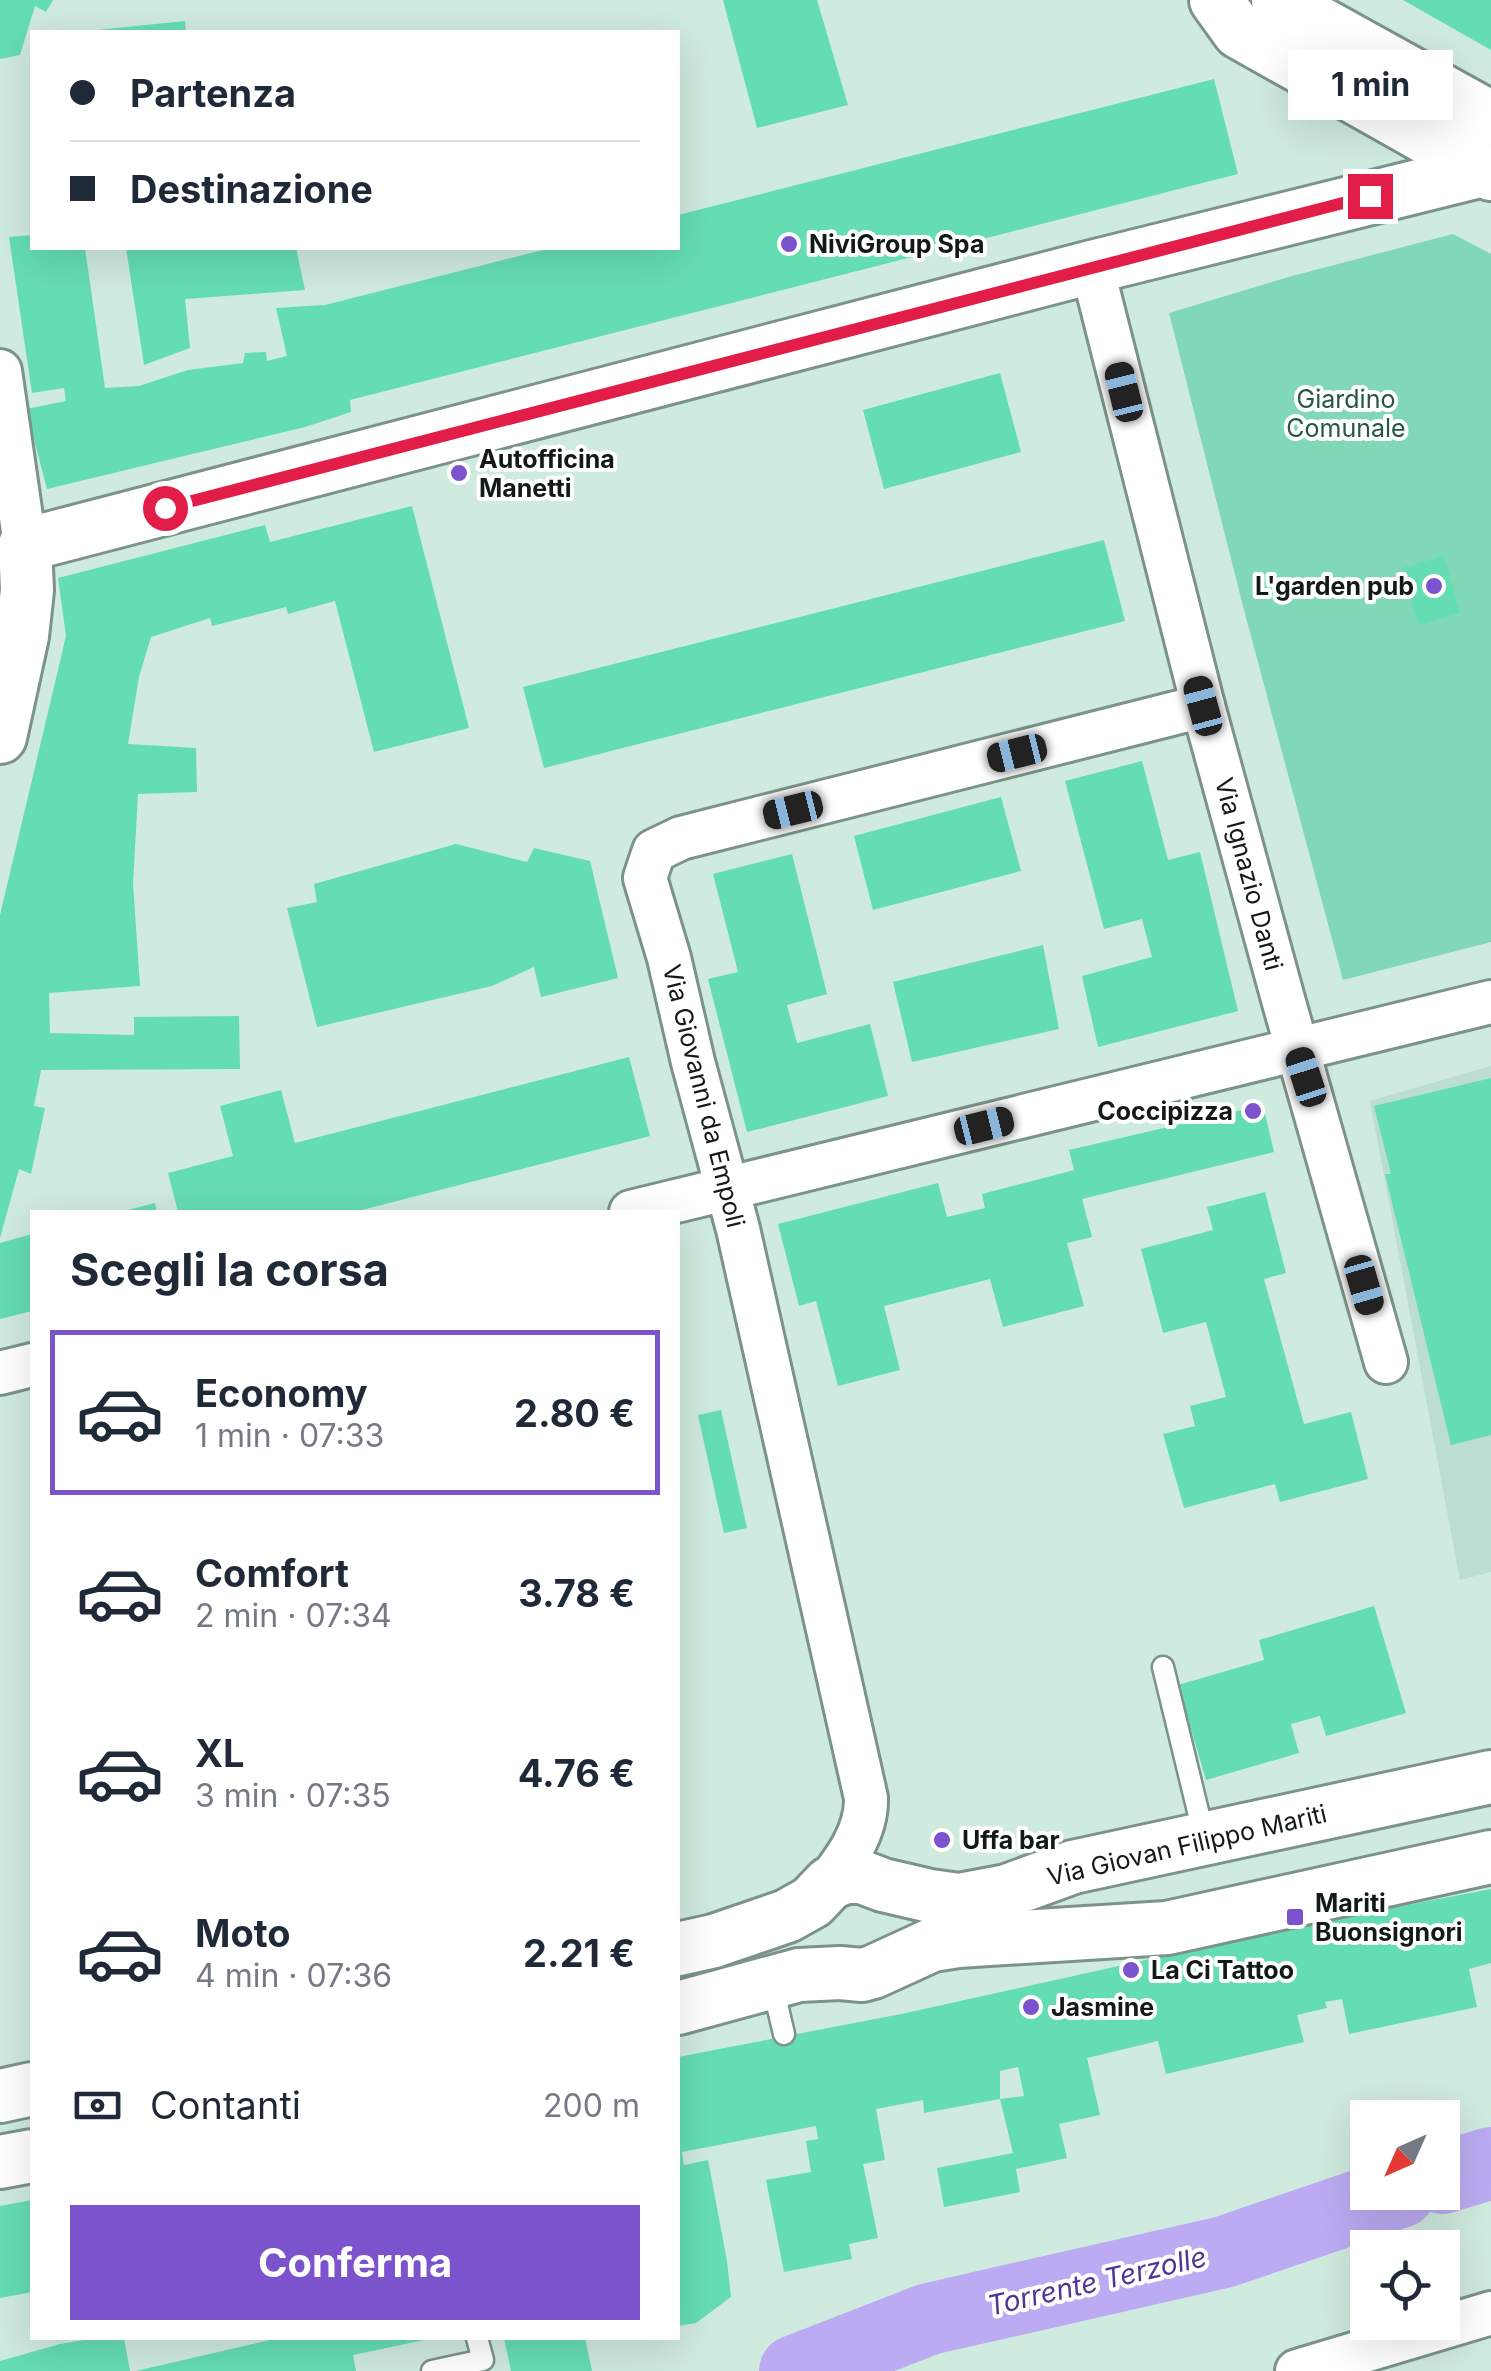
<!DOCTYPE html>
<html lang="it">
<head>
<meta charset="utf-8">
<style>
  :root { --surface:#fff; --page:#f6f6f7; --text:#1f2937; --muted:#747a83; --line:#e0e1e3; --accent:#7b54cd }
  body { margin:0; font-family:Inter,sans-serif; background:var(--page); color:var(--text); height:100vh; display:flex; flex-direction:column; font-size:38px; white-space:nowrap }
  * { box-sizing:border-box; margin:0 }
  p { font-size:32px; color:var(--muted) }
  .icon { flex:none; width:55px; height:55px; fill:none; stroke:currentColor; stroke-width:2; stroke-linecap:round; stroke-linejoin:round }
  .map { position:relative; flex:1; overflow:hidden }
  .side { position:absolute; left:30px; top:1210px; width:650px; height:1130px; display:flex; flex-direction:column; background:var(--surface); border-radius:0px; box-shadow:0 10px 40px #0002 }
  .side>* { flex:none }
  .guide { position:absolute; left:30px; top:30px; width:650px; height:220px; border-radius:0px; box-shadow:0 10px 40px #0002; display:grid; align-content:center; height:220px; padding:0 40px; background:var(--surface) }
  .needle { width:65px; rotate:225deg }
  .buttons { position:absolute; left:1350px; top:2100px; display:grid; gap:20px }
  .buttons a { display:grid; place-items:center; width:110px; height:110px; border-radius:0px; background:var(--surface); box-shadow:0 10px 40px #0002; font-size:50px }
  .end { position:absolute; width:45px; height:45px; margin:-22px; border:12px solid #e11d48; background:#fff; box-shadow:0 0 0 5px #fff }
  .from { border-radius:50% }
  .bubble { position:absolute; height:70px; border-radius:0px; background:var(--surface); box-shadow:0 10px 40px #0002; font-size:32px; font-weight:700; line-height:70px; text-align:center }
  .car { position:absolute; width:30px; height:60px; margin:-30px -15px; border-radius:12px; box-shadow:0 0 8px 2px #0007; background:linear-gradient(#222 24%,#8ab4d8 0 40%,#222 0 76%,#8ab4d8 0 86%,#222 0) }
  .guide b { display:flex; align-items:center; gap:35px; height:95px; font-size:38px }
  .guide b+b { border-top:2px solid var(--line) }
  .guide i { width:25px; height:25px; background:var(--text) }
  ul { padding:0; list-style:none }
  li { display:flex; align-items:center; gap:30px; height:165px; margin:0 20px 15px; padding:0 20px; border:5px solid transparent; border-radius:0px }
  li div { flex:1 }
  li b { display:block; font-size:38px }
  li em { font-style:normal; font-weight:700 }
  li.active { border-color:var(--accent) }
  li>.icon { width:90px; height:90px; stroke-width:1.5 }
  h2 { padding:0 40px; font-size:45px; line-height:120px }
  .pay { display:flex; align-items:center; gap:25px; height:110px; padding:0 40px; font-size:38px }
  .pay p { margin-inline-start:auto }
  .cta { display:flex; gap:20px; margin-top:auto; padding:20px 40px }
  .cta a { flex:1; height:115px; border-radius:0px; background:var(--accent); color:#fff; font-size:40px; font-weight:700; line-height:115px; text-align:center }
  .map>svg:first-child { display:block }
  .built { fill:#bcdecf }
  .green { fill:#81d8b7 }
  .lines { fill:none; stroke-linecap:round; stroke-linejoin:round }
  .river { stroke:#bcabf2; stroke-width:72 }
  .building { fill:#65ddb2 }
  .service-casing { stroke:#7b9389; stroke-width:25 }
  .minor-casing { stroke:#7b9389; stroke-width:48 }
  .tertiary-casing { stroke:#7b9389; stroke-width:58 }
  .service { stroke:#fff; stroke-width:20 }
  .minor { stroke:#fff; stroke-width:42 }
  .tertiary { stroke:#fff; stroke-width:52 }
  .route { stroke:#e11d48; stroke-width:12 }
  .poi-dot { fill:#7b54cd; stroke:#fff; stroke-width:4 }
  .labels { text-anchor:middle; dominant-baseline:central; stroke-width:8; stroke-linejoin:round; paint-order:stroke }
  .poi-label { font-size:25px; font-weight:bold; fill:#111a16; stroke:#fff; text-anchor:start }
  .park-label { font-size:25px; fill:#255745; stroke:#fff }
  .street-label { font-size:25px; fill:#111a16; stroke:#fff }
  .water-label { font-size:28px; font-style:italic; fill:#553396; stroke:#fff }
</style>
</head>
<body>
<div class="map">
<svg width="1491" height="2371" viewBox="0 0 1491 2371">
  <rect width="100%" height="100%" fill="#cfeade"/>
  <polygon class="built" points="1491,1066 1491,1572 1460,1580 1370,1101"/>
  <polygon class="green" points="1453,234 1491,254 1491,942 1343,980 1244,610 1169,313 1292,276"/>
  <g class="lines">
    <g class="river">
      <polyline points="1442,2178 1491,2163"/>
      <polyline points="795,2371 929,2319 1224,2252 1400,2192"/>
    </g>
  </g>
  <g class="building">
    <polygon points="0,0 53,0 46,12 35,6 20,55 0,59"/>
    <polygon points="723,0 817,0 848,105 757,128"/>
    <polygon points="1403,0 1491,0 1491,50"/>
    <polygon points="185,21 186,32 97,32 97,30"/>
    <polygon points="1214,79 1238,174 350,400 351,412 305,427 47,489 26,409 66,401 64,388 32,393 9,237 32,235 32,248 85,248 105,388 139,386 188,370 243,363 245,353 266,352 267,361 287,356 276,308 325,305 551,248 678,248 678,215"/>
    <polygon points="126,248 296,248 305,290 185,299 190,348 144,365"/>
    <polygon points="1000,373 1021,452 884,489 863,410"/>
    <polygon points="412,506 469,728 374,752 335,601 288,614 286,607 212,626 210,618 151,637 139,677 128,744 196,748 197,792 138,794 133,883 140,986 49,993 50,1033 134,1035 134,1017 239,1016 240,1069 41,1070 34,1106 45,1108 31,1174 19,1169 0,1238 0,915 66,636 58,578 265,525 270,542"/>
    <polygon points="1104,540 1125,621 544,768 523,687"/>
    <polygon points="1444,556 1460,613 1418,625 1402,568"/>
    <polygon points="1142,761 1168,860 1200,852 1238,1011 1098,1047 1082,976 1152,957 1142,919 1104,929 1065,781"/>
    <polygon points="1001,797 1021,871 873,910 854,836"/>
    <polygon points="456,844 527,862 534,848 590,861 618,978 541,997 534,967 492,986 317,1027 287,908 317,902 314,884"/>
    <polygon points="792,854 827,994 787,1005 797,1043 870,1024 888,1096 747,1132 708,979 738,972 713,874"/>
    <polygon points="1043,945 1059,1029 912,1062 893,982"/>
    <polygon points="629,1057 650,1136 354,1212 178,1212 168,1173 233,1156 220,1106 281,1090 295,1143"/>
    <polygon points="1491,1078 1491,1435 1451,1445 1385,1174 1391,1174 1374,1106"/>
    <polygon points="1263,1105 1274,1152 1082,1199 1092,1237 1067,1243 1084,1306 1003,1327 990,1279 884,1306 900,1370 838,1386 816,1301 799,1306 778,1224 938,1183 947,1217 985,1208 982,1194 1074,1170 1069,1150"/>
    <polygon points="1265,1192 1286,1273 1264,1279 1304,1424 1351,1412 1368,1479 1280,1502 1275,1484 1184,1508 1163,1434 1195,1426 1190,1406 1226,1397 1206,1322 1163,1333 1141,1249 1213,1230 1207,1207"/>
    <polygon points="155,1203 157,1212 124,1212 124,1211"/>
    <polygon points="32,1234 32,1311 0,1319 0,1243"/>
    <polygon points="721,1410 747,1528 724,1533 698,1415"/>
    <polygon points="1374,1606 1406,1713 1326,1736 1320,1716 1291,1724 1299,1753 1206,1780 1178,1685 1264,1660 1259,1640"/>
    <polygon points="1491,1889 1491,1963 1469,1969 1477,2007 1349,2034 1342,1999 1325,2002 1327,2008 1297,2015 1304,2042 1166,2074 1158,2041 1087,2058 1100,2115 1059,2124 1067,2158 1016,2169 1020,2192 944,2207 937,2168 1013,2153 1000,2099 1024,2096 1018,2067 1000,2071 1000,2099 924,2113 923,2100 876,2109 885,2160 863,2164 878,2238 849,2244 852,2259 784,2272 766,2180 811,2172 806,2141 818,2139 816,2126 682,2152 684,2165 708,2160 727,2261 731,2297 696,2323 678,2326 678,2057 906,2013 1308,1924"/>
    <polygon points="32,2200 32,2292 0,2298 0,2206"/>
    <polygon points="97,2338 124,2338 130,2371 0,2371 0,2361 60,2344"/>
    <polygon points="279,2338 429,2338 429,2339 353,2355 356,2371 136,2371"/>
    <polygon points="504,2338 585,2338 592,2371 511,2371"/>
  </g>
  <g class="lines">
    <g class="service-casing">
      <g id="service">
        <polyline points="1163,1667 1204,1836"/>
        <polyline points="772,1983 784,2034"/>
        <polyline points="432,2371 483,2360 477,2338"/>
      </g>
    </g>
    <g class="minor-casing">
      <g id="minor">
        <polyline points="1092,267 1203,706 1283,999 1386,1362"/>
        <polyline points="0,371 25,545"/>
        <polyline points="631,1212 1491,1002"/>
        <polyline points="0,1373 32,1365"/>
        <path d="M 823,1889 C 844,1862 867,1833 866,1798 L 738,1229 L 693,1062 L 669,958 L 645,878 L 654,851 L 681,838 L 1203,706"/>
        <polyline points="1297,2371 1491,2313"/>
      </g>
    </g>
    <g class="tertiary-casing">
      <g id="tertiary">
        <polyline points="1216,0 1239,32 1491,174"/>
        <polyline points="1278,0 1491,118"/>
        <polyline points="0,737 22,636 27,590 25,545 1092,267 1483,170"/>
        <polyline points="678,1949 714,1941 787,1916 812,1902 830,1883 846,1877 862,1877 883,1885 930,1896 959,1900 1007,1891 1073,1867 1491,1777"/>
        <polyline points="678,2008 799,1975 840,1973 862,1975 873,1972 932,1945 958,1941 1167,1928 1491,1857"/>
        <polyline points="0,2096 32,2089"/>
        <polyline points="0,2162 32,2156"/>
      </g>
    </g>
    <use href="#service" class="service"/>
    <use href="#minor" class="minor"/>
    <use href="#tertiary" class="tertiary"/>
  </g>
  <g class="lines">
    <polyline class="route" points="165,508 1370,196"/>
  </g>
  <g class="poi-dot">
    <circle cx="789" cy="244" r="10"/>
    <circle cx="459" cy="473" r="10"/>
    <circle cx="1434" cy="586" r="10"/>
    <circle cx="1253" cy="1111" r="10"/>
    <circle cx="942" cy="1840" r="10"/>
    <rect x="1285" y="1907" width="20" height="20" rx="5"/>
    <circle cx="1131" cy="1970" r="10"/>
    <circle cx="1031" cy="2007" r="10"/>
  </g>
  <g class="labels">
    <g class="poi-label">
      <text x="809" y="244">NiviGroup Spa</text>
      <text x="479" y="459">Autofficina<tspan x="479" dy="29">Manetti</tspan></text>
      <text x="1414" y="586" text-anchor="end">L'garden pub</text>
      <text x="1233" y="1111" text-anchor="end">Coccipizza</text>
      <text x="962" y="1840">Uffa bar</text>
      <text x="1315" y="1903">Mariti<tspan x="1315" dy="29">Buonsignori</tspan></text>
      <text x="1151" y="1970">La Ci Tattoo</text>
      <text x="1051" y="2007">Jasmine</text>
    </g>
    <g class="park-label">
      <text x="1346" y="399">Giardino<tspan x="1346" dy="29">Comunale</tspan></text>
    </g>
    <g class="street-label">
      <text transform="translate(1249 874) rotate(75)">Via Ignazio Danti</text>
      <text transform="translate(704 1096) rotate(76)">Via Giovanni da Empoli</text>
      <text transform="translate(1187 1845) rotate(-13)">Via Giovan Filippo Mariti</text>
    </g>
    <g class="water-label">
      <text transform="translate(1097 2281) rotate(-13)">Torrente Terzolle</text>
    </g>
  </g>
</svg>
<div class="buttons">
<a><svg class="needle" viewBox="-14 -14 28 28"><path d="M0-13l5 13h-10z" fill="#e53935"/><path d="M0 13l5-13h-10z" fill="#747a83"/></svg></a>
<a><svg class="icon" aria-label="locate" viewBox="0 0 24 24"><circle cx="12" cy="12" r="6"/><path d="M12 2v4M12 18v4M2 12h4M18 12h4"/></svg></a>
</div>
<i class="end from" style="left:165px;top:508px"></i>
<i class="end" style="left:1370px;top:196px"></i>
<div class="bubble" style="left:1288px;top:50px;width:165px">1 min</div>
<i class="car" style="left:1124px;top:392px;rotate:346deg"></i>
<i class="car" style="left:1203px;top:706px;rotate:345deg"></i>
<i class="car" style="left:1017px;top:753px;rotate:256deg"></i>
<i class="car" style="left:793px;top:810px;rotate:256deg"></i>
<i class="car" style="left:1306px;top:1077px;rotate:342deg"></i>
<i class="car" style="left:984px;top:1126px;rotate:76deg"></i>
<i class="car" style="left:1364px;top:1285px;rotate:164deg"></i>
<div class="guide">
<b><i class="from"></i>Partenza</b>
<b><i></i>Destinazione</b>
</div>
<section class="side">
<h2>Scegli la corsa</h2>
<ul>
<li class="active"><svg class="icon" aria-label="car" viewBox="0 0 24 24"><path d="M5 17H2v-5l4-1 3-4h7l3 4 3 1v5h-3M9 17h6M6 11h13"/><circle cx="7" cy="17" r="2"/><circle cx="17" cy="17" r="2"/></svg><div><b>Economy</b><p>1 min · 07:33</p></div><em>2.80 €</em></li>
<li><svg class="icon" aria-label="car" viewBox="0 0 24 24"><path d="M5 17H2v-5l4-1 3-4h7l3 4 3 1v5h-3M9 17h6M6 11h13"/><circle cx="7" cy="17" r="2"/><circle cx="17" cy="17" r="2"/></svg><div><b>Comfort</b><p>2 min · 07:34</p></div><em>3.78 €</em></li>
<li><svg class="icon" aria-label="car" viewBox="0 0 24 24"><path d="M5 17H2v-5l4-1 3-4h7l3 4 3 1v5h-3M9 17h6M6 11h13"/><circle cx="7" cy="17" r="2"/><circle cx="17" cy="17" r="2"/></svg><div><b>XL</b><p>3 min · 07:35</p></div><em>4.76 €</em></li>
<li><svg class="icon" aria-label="car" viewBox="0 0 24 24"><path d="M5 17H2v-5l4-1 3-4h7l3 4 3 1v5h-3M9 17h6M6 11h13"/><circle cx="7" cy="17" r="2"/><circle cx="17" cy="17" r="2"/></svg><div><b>Moto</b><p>4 min · 07:36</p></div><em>2.21 €</em></li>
</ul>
<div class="pay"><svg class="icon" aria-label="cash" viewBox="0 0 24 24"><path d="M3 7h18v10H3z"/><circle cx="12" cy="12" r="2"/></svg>Contanti<p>200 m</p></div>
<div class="cta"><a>Conferma</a></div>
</section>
</div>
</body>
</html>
